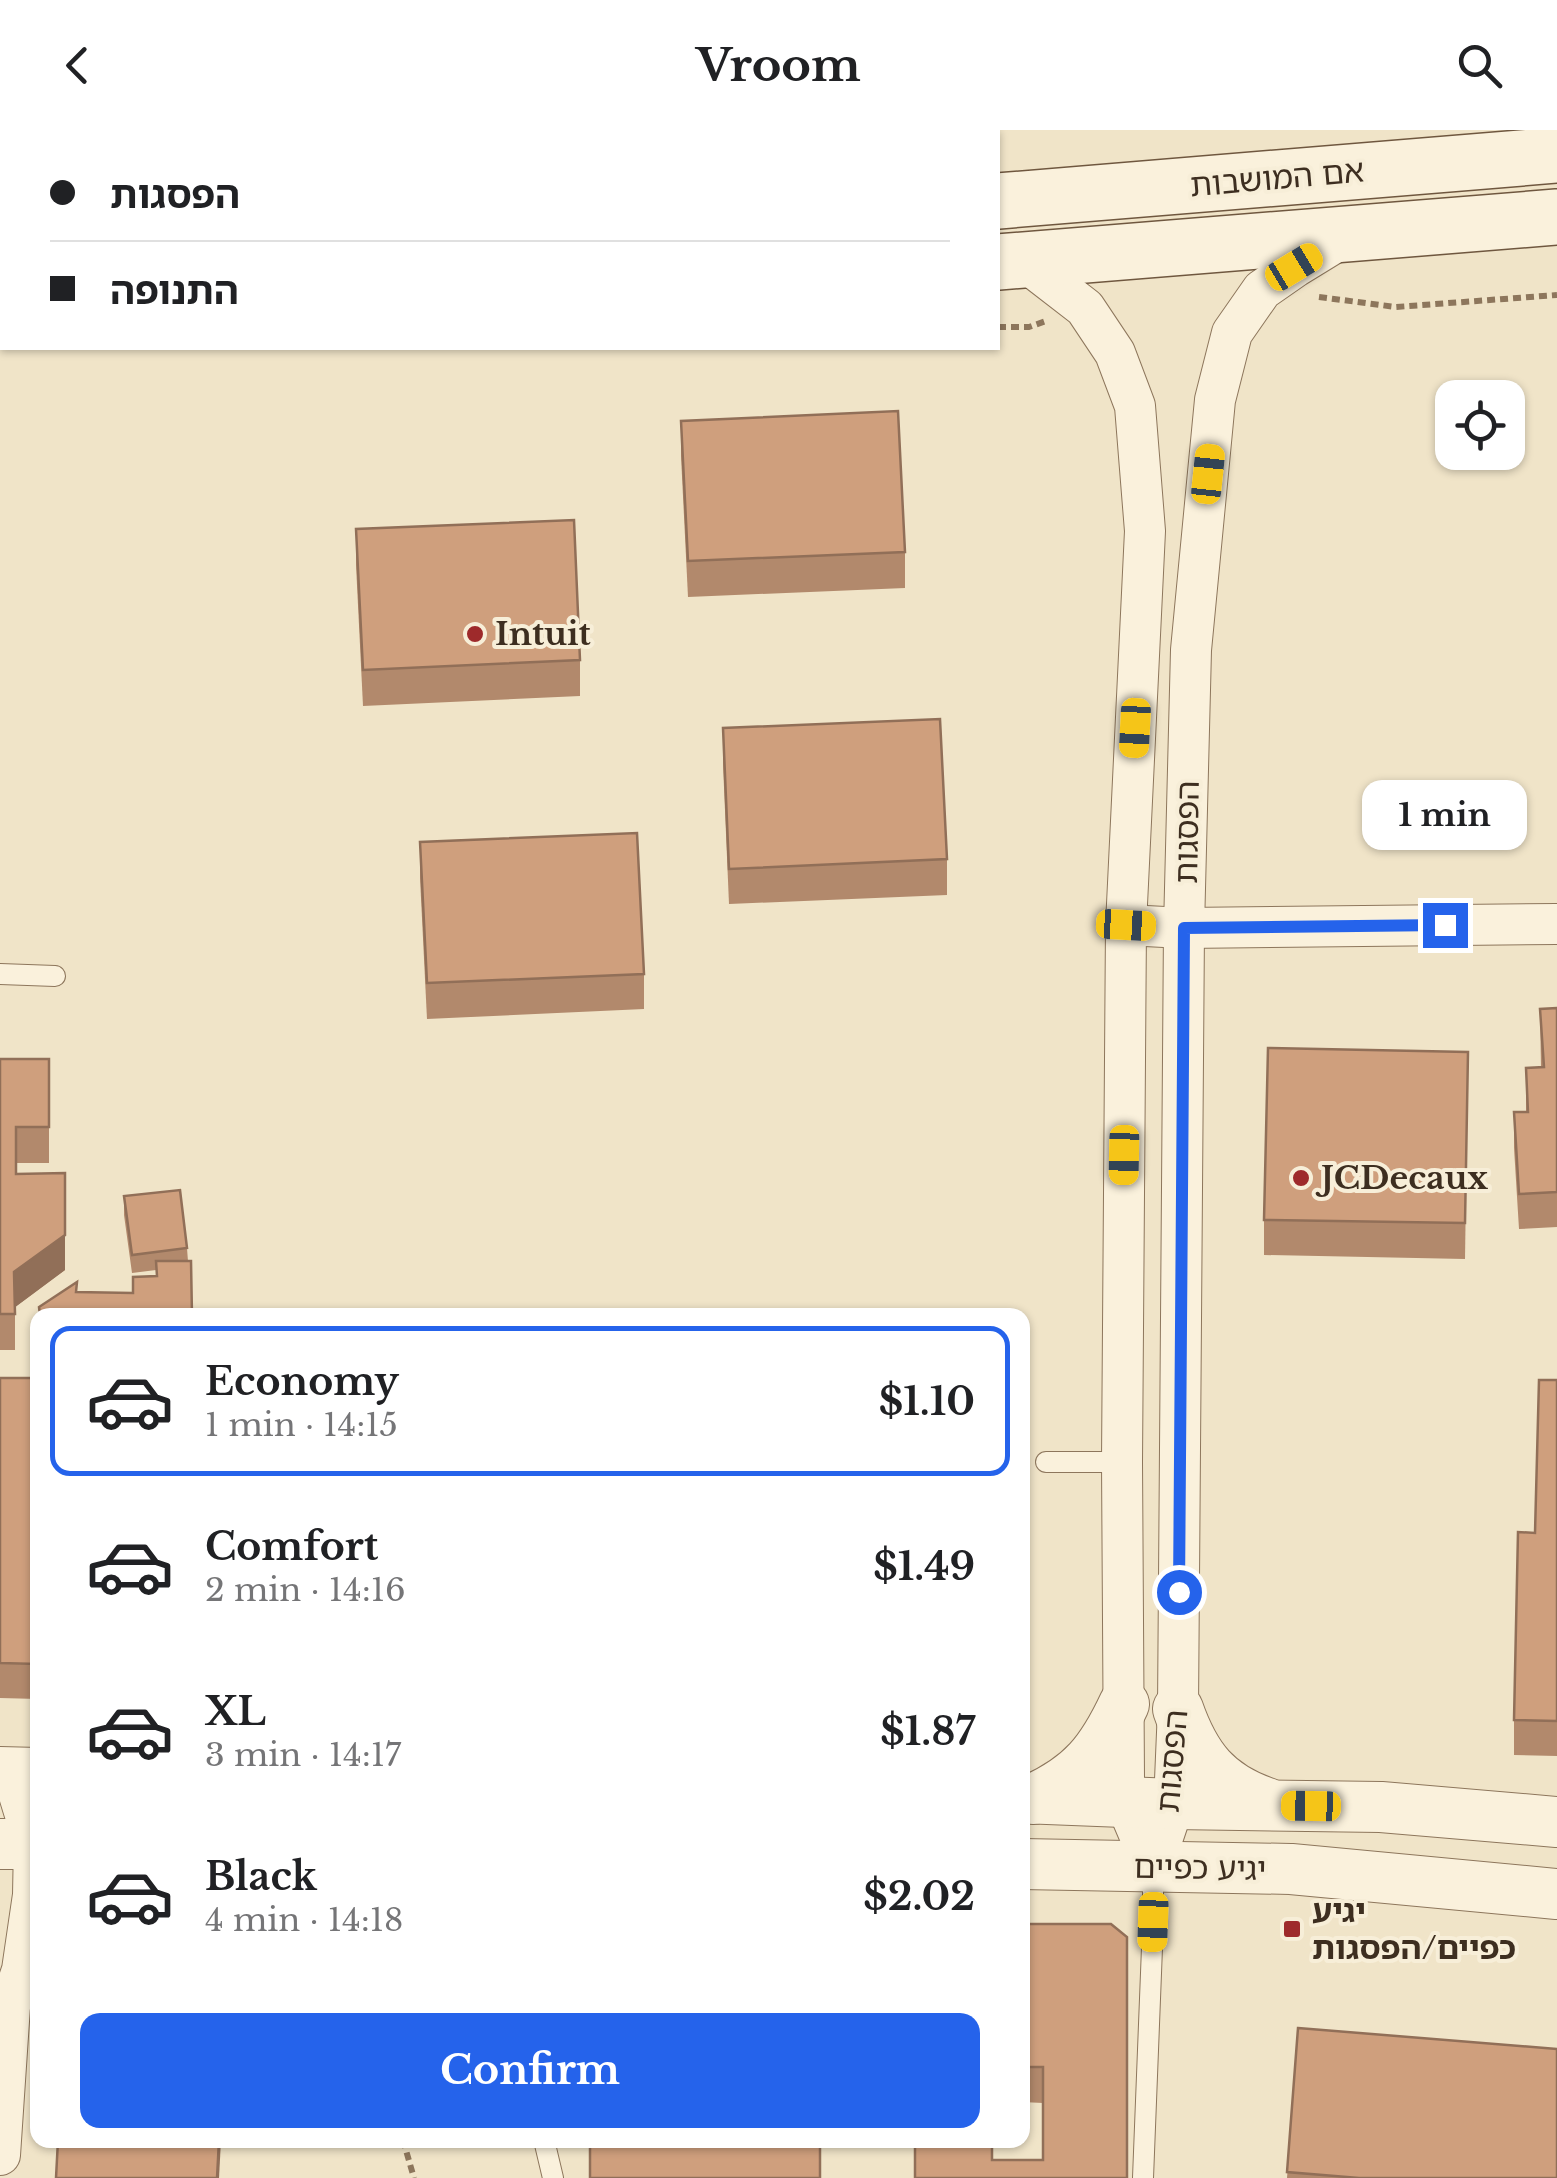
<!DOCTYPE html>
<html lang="en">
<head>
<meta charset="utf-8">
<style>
  :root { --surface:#fff; --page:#f6f6f6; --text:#202124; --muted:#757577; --line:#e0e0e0; --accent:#2563eb }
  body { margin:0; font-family:"Libre Baskerville","Noto Sans Hebrew",serif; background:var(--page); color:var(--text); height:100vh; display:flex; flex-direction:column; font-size:38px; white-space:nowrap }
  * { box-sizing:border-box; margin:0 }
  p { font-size:32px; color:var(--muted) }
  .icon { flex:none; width:55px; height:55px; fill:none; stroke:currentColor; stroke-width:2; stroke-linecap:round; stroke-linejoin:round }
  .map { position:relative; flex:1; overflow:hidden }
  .sheet { position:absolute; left:30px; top:1178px; width:1000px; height:840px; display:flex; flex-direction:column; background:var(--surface); border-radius:20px; box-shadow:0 2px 8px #0004 }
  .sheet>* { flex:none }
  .hud { position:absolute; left:0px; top:0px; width:1000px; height:220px; box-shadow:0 2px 8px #0004; display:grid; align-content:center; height:220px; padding:0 50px; background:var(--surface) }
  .buttons { position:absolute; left:1435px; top:250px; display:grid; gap:20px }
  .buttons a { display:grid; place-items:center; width:90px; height:90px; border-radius:20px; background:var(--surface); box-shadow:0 2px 8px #0004; font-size:50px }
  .end { position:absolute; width:45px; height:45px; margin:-22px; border:12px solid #2563eb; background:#fff; box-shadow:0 0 0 5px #fff }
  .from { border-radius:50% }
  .bubble { position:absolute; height:70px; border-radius:20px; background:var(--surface); box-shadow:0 2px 8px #0004; font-size:32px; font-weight:700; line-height:70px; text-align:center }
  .car { position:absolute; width:30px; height:60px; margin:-30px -15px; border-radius:12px; box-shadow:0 0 8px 2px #0007; background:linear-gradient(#f5c518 24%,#345 0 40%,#f5c518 0 76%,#345 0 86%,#f5c518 0) }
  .hud b { display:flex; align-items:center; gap:35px; height:95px; font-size:38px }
  .hud b+b { border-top:2px solid var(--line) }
  .hud i { width:25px; height:25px; background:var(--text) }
  ul { padding:18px 0 0; list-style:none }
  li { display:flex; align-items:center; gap:30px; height:150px; margin:0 20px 15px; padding:0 30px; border:5px solid transparent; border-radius:20px }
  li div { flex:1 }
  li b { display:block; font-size:38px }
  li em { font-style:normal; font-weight:700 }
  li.selected { border-color:var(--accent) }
  li>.icon { width:90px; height:90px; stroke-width:1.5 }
  .primary-button { display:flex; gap:20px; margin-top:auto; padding:20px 50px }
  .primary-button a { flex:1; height:115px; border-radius:20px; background:var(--accent); color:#fff; font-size:40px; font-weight:700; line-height:115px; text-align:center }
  header { display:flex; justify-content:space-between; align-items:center; height:130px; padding:0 50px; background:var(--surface); font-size:45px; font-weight:700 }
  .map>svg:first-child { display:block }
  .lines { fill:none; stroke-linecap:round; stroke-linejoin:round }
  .service-casing { stroke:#8d765c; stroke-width:22 }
  .minor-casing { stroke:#8d765c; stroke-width:42 }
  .tertiary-casing { stroke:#8d765c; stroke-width:52 }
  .secondary-casing { stroke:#6f573f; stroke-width:58 }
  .path { stroke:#8d765c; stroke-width:6; stroke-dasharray:8 5; stroke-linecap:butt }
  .service { stroke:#faf1dc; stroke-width:20 }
  .minor { stroke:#faf1dc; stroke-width:40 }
  .tertiary { stroke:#faf1dc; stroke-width:50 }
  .secondary { stroke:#faf1dc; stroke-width:55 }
  .wall { fill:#b2896c }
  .shaded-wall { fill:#916f58 }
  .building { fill:#cf9f7d; stroke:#916f58; stroke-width:2.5 }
  .route { stroke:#2563eb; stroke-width:12 }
  .poi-dot { fill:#9e2a2b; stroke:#f7eed8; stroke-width:4 }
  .labels { text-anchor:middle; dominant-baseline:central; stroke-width:8; stroke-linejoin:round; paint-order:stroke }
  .street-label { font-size:32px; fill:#3d2e20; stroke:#f7eed8 }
  .poi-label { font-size:32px; font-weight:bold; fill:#3d2e20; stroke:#f7eed8; text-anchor:start }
</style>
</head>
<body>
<header><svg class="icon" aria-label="back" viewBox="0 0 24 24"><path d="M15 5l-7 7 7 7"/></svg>Vroom<svg class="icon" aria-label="search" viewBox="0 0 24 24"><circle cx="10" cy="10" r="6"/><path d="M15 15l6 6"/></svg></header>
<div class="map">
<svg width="1557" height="2048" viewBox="0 0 1557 2048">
  <rect width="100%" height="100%" fill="#f0e4c8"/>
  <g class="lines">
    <g class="service-casing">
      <g id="service">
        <polyline points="234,0 235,2"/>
        <polyline points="203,2 204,0"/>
        <polyline points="0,844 55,846"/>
        <polyline points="1046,1332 1122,1332"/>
        <polyline points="544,2010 553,2048"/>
        <polyline points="1143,2048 1153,1792 1153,1737"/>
      </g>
    </g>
    <g class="minor-casing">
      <g id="minor">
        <polyline points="1023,130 1085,178 1115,223 1135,276 1145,401 1126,795 1122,1332 1124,1649 1125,1671 1153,1737"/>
        <polyline points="1126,795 1184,798 1557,794"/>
        <polyline points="1153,1737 1174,1674 1178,1579 1184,798 1191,520 1215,270 1232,203 1262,160 1295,137 1344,107"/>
        <polyline points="0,2025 10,1876 22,1840 33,1765 34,1714 12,1642"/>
      </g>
    </g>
    <g class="tertiary-casing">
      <g id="tertiary">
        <path d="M 1178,1579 C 1195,1628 1217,1656 1267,1673"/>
        <polyline points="0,1642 38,1643"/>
        <polyline points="1022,1668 1174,1674 1381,1677 1557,1692"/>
        <path d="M 1033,1669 C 1082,1647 1102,1621 1124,1574"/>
        <polyline points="0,1714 38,1714"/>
        <polyline points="1022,1734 1291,1739 1557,1764"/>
      </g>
    </g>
    <g class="secondary-casing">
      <g id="secondary">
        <polyline points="0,57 2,57"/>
        <polyline points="998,71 1557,25"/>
        <polyline points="0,122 2,122"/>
        <polyline points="998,132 1557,87"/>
      </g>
    </g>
    <g class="path">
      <polyline points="1319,167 1396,177 1557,165"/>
      <polyline points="0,171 2,171"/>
      <polyline points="998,197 1029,197 1046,191"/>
      <polyline points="403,2010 414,2048"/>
    </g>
    <use href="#service" class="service"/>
    <use href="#minor" class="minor"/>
    <use href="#tertiary" class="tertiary"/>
    <use href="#secondary" class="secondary"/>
  </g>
  <g class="wall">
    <polygon points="681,291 905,422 905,458 688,467 681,326"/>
    <polygon points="356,399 580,530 580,566 363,576 356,435"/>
    <polygon points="723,598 947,729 947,765 729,774 723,634"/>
    <polygon points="420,712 644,844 644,879 427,889 420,748"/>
    <polygon points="1557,878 1557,1097 1519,1099 1514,1018 1514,982 1526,982 1526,938 1541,937 1540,879"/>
    <polygon points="1468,922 1465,1129 1264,1125 1264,1090"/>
    <polygon points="0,929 49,929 49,1033 16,1033 16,1044 65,1140 15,1177 15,1220 0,1220"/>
    <polygon points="124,1066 187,1118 192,1185 76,1162 133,1163 156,1146 156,1140 132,1143 124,1085"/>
    <polygon points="0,1248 38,1248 38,1569 0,1568"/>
    <polygon points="1557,1250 1557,1626 1514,1625 1514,1590 1535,1403"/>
    <polygon points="1022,1794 1127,2048 915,2048 992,2030 1043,2030 1043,1973 1022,1972"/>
    <polygon points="1298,1898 1557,2048 1287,2048"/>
  </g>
  <g class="shaded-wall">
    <polygon points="65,1105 65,1140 14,1178 14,1142"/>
    <polygon points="219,2010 221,2010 219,2048 217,2048"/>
  </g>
  <g class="building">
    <polygon points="898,281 905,422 688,431 681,291"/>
    <polygon points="574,390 580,530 363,540 356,399"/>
    <polygon points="940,589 947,729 729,739 723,598"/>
    <polygon points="637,703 644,844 427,853 420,712"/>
    <polygon points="1557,878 1557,1062 1519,1064 1514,982 1528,982 1526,938 1544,937 1540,879"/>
    <polygon points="1268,918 1468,922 1465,1093 1264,1090"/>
    <polygon points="0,929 49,929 49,997 16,997 16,1044 65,1043 65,1105 14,1142 15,1184 0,1184"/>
    <polygon points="180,1060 187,1118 132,1125 124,1066"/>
    <polygon points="156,1131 191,1131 192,1185 40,1185 39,1177 77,1152 76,1162 133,1163 133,1147 157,1146"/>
    <polygon points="0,1248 38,1248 38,1534 0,1533"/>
    <polygon points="1539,1250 1557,1250 1557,1591 1514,1590 1518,1402 1535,1403"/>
    <polygon points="1022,1794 1111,1794 1127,1807 1127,2048 915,2048 915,2010 992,2010 992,2030 1043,2030 1043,1937 1022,1937"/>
    <polygon points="1298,1898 1557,1919 1557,2048 1359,2048 1287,2042"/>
    <polygon points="58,2010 219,2010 217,2048 56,2048"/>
    <rect x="590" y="2010" width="230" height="38"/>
  </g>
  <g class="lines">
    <polyline class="route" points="1179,1462 1184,798 1445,795"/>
  </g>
  <g class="poi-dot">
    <circle cx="475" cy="504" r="10"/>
    <circle cx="1301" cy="1048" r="10"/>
    <rect x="1282" y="1789" width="20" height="20" rx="5"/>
  </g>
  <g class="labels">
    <g class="street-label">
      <text transform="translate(1277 48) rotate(-5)">אם המושבות</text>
      <text transform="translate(1187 702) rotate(-89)">הפסגות</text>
      <text transform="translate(1172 1631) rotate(-85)">הפסגות</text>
      <text transform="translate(1200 1738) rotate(1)">יגיע כפיים</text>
    </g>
    <g class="poi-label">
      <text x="495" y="504">Intuit</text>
      <text x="1321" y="1048">JCDecaux</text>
      <text x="1312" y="1781">יגיע<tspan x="1312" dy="37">כפיים/הפסגות</tspan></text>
    </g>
  </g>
</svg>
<div class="buttons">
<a><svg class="icon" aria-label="locate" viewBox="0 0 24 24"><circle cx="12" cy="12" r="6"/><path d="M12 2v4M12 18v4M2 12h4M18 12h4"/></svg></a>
</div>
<i class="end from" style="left:1179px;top:1462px"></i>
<i class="end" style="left:1445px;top:795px"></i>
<div class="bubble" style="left:1362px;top:650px;width:165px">1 min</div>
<i class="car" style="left:1294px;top:137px;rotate:59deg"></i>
<i class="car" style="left:1208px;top:344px;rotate:6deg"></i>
<i class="car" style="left:1135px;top:598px;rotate:183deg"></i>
<i class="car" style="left:1126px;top:795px;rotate:93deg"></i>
<i class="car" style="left:1124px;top:1025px;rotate:181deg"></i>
<i class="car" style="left:1311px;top:1676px;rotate:271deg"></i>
<i class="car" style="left:1153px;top:1792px;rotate:182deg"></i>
<div class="hud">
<b><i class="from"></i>הפסגות</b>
<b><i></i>התנופה</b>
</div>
<section class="sheet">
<ul>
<li class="selected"><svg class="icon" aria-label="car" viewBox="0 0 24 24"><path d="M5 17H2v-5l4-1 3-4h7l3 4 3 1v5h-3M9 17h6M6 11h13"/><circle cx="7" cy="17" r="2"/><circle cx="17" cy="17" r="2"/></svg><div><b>Economy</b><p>1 min · 14:15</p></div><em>$1.10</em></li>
<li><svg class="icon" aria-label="car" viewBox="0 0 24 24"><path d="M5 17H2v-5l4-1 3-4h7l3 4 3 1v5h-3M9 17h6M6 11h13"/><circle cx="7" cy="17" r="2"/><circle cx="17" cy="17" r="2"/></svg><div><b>Comfort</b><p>2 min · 14:16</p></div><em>$1.49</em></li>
<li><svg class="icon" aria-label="car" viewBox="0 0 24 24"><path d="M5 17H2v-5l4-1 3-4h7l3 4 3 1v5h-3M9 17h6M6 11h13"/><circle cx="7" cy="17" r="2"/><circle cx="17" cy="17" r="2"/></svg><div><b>XL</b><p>3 min · 14:17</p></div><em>$1.87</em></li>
<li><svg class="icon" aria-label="car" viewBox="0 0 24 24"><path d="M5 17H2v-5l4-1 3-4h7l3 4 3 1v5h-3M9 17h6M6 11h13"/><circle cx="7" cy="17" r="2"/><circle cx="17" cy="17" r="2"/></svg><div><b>Black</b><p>4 min · 14:18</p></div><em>$2.02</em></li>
</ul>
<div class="primary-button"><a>Confirm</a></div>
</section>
</div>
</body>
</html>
